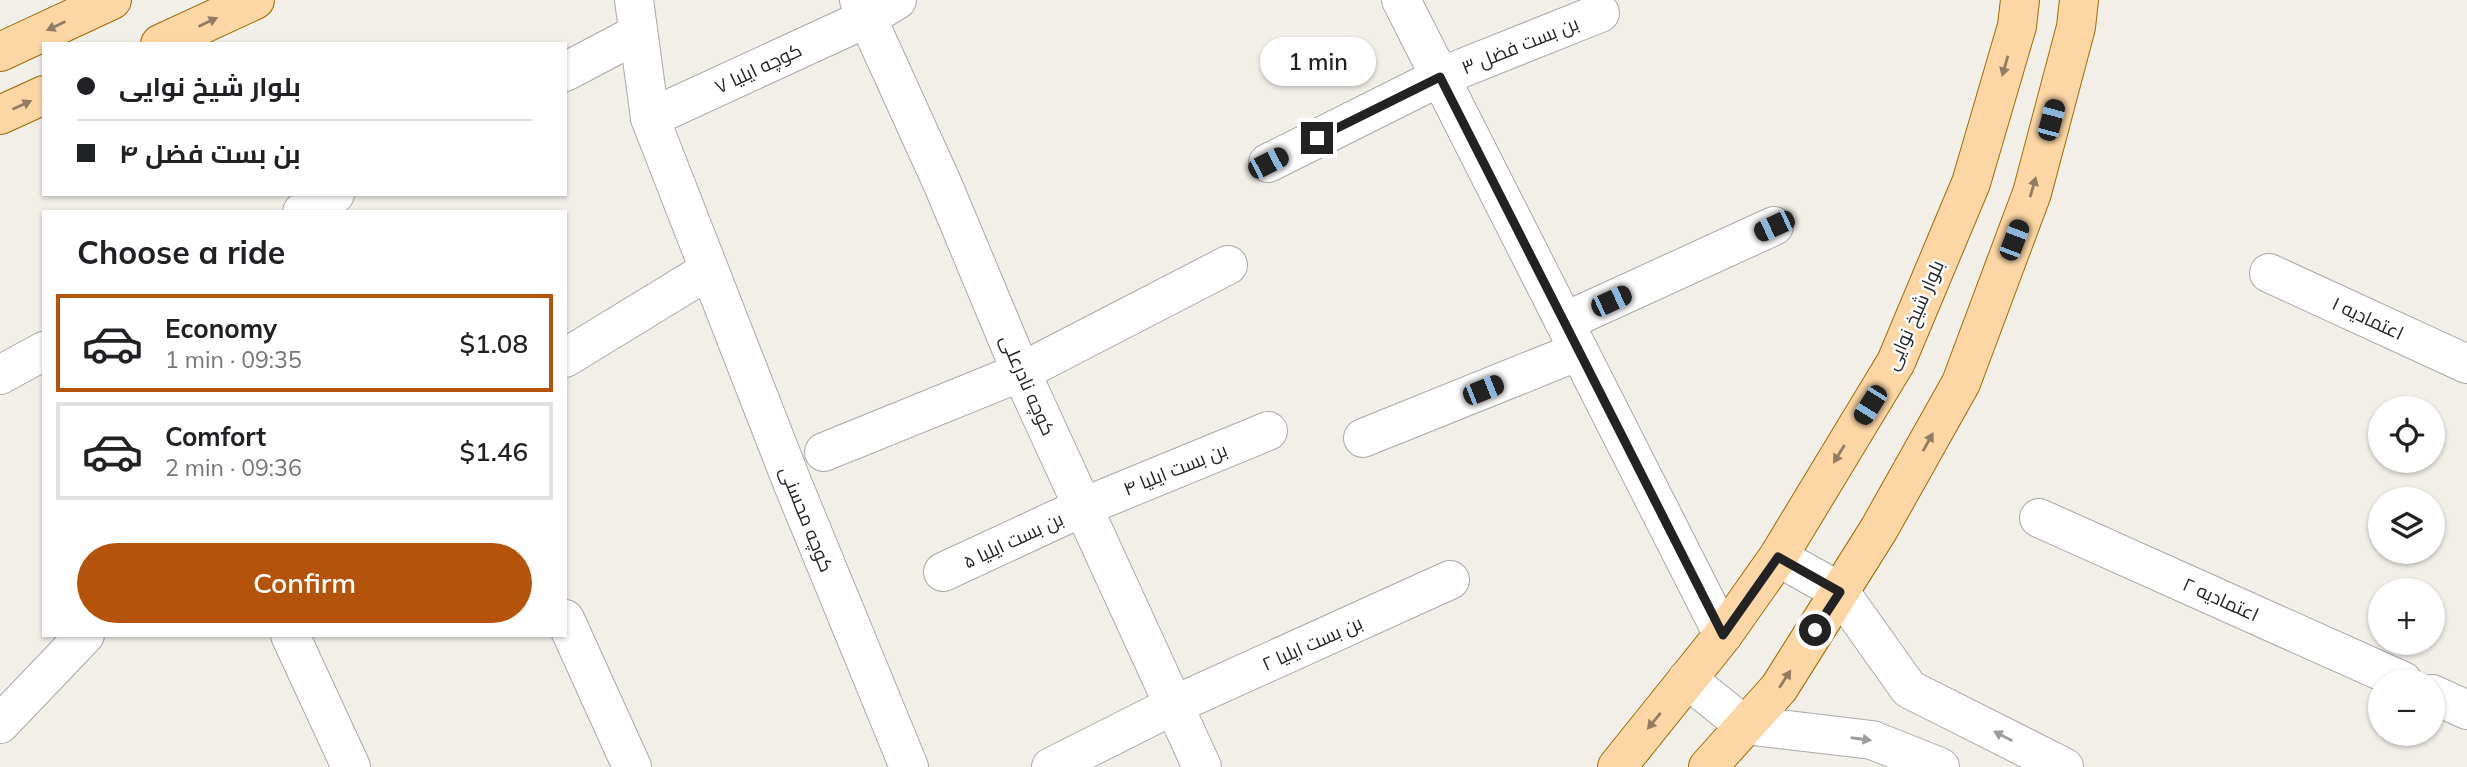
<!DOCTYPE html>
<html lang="en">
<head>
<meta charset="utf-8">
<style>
  :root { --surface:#fff; --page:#f2f2f2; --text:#202124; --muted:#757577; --line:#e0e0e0; --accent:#b45309 }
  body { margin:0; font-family:Mulish,Cairo,sans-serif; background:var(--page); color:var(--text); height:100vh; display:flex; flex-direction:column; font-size:26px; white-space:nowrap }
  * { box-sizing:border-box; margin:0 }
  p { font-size:23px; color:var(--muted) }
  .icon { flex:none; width:38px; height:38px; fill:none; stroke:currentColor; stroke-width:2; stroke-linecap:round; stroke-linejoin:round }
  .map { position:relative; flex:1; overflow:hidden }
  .details { position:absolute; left:42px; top:210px; width:525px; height:427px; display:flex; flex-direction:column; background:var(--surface); border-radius:0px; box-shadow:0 2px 5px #0004 }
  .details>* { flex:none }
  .top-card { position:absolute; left:42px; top:42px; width:525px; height:154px; border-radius:0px; box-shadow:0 2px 5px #0004; display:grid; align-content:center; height:154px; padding:0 35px; background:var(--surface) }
  .fabs { position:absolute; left:2368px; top:396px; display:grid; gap:14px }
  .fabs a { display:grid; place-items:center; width:77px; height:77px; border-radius:50%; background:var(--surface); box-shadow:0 2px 5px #0004; font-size:35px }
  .end { position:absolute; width:32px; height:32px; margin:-16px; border:9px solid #222; background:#fff; box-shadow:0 0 0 4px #fff }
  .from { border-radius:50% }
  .bubble { position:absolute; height:49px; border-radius:24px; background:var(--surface); box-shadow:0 2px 5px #0004; font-size:23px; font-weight:600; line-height:49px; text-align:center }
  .car { position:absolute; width:21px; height:42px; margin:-21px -10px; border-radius:9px; box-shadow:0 0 5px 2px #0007; background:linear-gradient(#222 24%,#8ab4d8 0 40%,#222 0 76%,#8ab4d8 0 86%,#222 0) }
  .top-card b { display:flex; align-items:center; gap:24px; height:66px; font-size:26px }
  .top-card b+b { border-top:2px solid var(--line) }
  .top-card i { width:18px; height:18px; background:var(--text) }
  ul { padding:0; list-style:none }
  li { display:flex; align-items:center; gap:21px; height:98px; margin:0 14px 10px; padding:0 21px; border:4px solid var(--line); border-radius:0px }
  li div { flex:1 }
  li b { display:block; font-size:26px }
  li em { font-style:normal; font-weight:600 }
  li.active { border-color:var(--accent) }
  li>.icon { width:63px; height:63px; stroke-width:1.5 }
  h2 { padding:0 35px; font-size:32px; line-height:84px }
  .primary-button { display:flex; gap:14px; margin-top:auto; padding:14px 35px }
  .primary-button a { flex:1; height:80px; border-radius:42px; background:var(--accent); color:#fff; font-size:28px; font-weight:600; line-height:80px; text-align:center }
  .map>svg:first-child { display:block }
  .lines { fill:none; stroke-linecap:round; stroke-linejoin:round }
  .minor-casing { stroke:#a9a9a9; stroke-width:40 }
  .major-casing { stroke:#a06b00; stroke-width:40 }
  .minor { stroke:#fff; stroke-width:38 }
  .major { stroke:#fcd6a4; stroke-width:38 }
  .oneway { fill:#8f7c63 }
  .oneway2 { fill:#9c9c9c }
  .route { stroke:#222; stroke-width:9 }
  .labels { text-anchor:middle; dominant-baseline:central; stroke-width:5; stroke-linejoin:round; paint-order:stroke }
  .street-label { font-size:19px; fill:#222; stroke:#fff }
</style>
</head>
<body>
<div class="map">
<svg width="2467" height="767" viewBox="0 0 2467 767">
  <rect width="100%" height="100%" fill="#f2efe9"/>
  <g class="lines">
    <g class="minor-casing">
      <g id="minor">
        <polyline points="634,0 650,118 792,482 909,767"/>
        <polyline points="859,0 943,185 1021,372 1202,767"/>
        <polyline points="1401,0 1723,635"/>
        <polyline points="565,72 637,34"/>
        <polyline points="650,118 867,18 897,0"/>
        <polyline points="1268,163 1440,77 1600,13"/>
        <polyline points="302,212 335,194"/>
        <polyline points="2269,273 2467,364"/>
        <polyline points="1564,322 1774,226"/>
        <polyline points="565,358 709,270"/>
        <polyline points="0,375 44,351"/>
        <polyline points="1363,438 1579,351"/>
        <polyline points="824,452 1021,372 1228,265"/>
        <polyline points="2039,518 2403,681"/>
        <polyline points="1778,557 1840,592 1909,689 2064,767"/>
        <polyline points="943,572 1083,507 1268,431"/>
        <polyline points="565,619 632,767"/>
        <polyline points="290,635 351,767"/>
        <polyline points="1687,679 1744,725 1872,740 1940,767"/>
        <polyline points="2432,694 2467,710"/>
        <polyline points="0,724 85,635"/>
        <polyline points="1051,767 1174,705 1450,580"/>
      </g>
    </g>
    <g class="major-casing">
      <g id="major">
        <polyline points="160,44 255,0"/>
        <polyline points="0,52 112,0"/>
        <polyline points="0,115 44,95"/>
        <polyline points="1617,767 1723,635 1778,557 1896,362 1971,183 2017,26 2020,0"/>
        <polyline points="1708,767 1779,688 1879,529 1961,383 2032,193 2076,27 2079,0"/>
      </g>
    </g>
    <use href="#minor" class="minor"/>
    <use href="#major" class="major"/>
  </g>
  <defs><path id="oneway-solid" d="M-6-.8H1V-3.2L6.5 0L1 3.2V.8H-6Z" transform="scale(1.75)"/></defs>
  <g class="oneway">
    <use href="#oneway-solid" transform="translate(208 22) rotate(-25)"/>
    <use href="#oneway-solid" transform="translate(56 26) rotate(155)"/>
    <use href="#oneway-solid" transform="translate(2005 66) rotate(106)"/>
    <use href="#oneway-solid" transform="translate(22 105) rotate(-24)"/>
    <use href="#oneway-solid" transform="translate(2033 187) rotate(-74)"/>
    <use href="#oneway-solid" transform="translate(1928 442) rotate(-61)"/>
    <use href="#oneway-solid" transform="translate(1839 454) rotate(122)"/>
    <use href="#oneway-solid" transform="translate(1785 679) rotate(-57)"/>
    <use href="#oneway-solid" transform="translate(1654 721) rotate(129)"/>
  </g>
  <g class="oneway2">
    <use href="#oneway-solid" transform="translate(2003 736) rotate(-153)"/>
    <use href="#oneway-solid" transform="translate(1861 739) rotate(8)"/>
  </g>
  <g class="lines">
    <polyline class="route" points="1317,138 1440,77 1723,635 1778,557 1840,592 1815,630"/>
  </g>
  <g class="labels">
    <g class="street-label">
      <text transform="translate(1520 45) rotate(-22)">۳ بن بست فضل</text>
      <text transform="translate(758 68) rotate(-25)">۷ کوچه ایلیا</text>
      <text transform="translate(1914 315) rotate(-66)">بلوار شیخ نوایی</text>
      <text transform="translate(2368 318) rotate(25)">اعتمادیه ۱</text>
      <text transform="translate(1028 385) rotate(66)">کوچه نادرعلی</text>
      <text transform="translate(1175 469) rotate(-22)">۴ بن بست ایلیا</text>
      <text transform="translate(807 519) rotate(68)">کوچه محسنی</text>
      <text transform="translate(1013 540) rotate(-25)">۵ بن بست ایلیا</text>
      <text transform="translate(2221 599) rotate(24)">اعتمادیه ۲</text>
      <text transform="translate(1312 643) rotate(-24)">بن بست ایلیا ۲</text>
    </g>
  </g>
</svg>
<div class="fabs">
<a><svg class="icon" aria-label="locate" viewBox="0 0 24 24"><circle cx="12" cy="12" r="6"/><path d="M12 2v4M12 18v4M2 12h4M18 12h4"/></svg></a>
<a><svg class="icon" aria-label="layers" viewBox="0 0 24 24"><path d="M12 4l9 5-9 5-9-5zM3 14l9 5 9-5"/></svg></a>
<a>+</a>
<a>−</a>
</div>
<i class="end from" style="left:1815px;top:630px"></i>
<i class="end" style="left:1317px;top:138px"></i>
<div class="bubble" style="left:1260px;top:37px;width:116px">1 min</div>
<i class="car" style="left:2051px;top:120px;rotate:15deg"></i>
<i class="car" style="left:1268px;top:163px;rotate:63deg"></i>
<i class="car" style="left:1774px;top:226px;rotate:245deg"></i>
<i class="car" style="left:2014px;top:240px;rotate:21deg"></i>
<i class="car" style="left:1611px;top:301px;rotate:65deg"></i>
<i class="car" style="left:1483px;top:390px;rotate:68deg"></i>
<i class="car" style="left:1870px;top:405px;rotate:212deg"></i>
<div class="top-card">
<b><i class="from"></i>بلوار شیخ نوایی</b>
<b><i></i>۴ بن بست فضل</b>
</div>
<section class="details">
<h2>Choose a ride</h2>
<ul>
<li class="active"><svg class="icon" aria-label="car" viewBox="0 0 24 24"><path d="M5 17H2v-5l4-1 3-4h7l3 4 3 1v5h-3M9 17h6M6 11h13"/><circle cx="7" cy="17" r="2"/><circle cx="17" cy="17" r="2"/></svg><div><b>Economy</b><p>1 min · 09:35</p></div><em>$1.08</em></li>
<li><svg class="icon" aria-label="car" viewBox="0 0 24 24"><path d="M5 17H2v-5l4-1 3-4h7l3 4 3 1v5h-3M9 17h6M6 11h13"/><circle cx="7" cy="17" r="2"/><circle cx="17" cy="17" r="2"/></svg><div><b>Comfort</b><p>2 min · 09:36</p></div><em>$1.46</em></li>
</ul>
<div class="primary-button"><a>Confirm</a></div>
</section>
</div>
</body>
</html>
